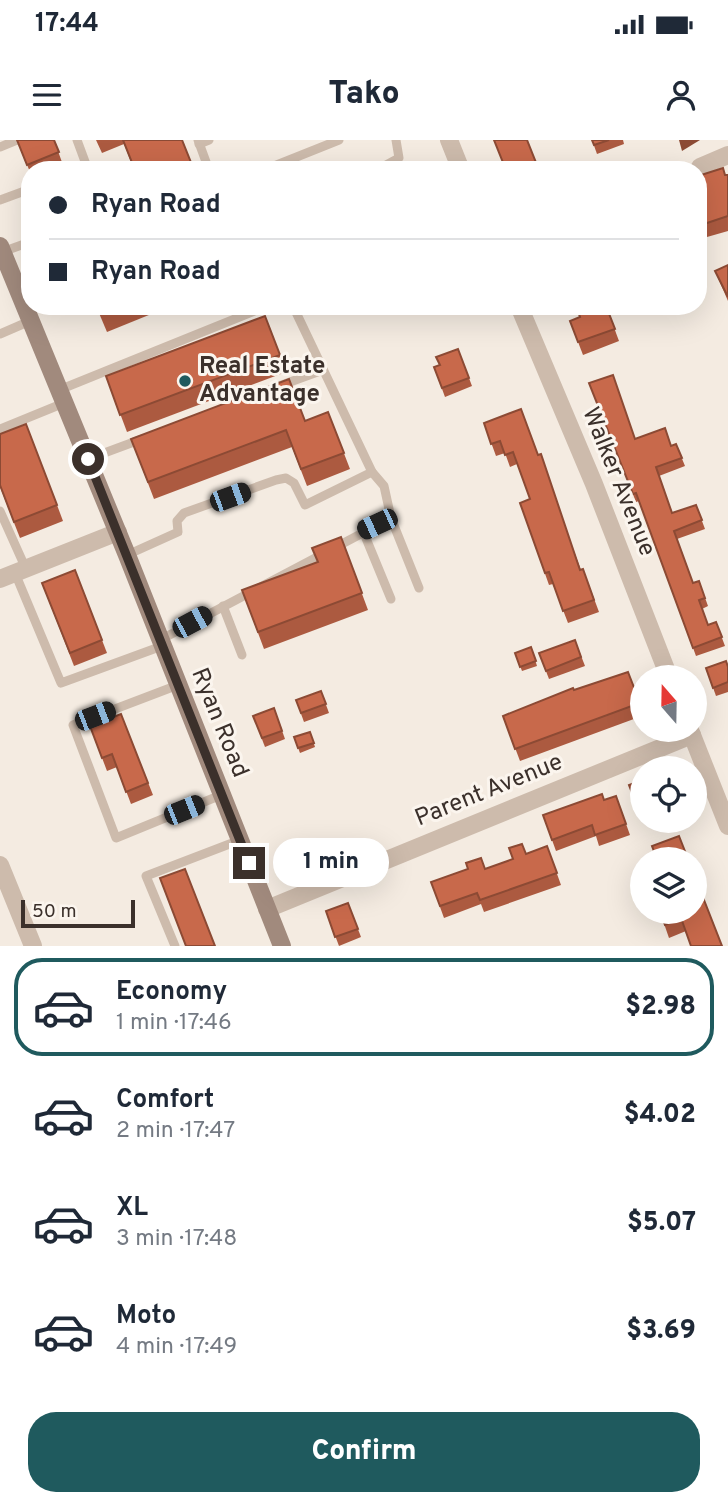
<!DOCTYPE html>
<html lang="en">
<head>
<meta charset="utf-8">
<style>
  :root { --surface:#fff; --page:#f2f2f3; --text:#1f2937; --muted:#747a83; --line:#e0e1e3; --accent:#1f5a5e }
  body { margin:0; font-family:Overpass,sans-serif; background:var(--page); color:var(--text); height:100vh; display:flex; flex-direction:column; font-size:26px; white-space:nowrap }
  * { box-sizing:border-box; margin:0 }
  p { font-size:23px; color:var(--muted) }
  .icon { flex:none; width:38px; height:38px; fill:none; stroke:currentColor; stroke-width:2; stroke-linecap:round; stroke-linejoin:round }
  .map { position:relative; height:806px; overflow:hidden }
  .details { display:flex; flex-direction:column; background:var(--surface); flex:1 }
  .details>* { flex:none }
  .top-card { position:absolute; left:21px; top:21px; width:686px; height:154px; border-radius:28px; box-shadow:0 7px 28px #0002; display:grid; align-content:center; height:154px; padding:0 28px; background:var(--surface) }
  .needle { width:46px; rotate:340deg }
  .fabs { position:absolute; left:630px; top:525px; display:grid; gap:14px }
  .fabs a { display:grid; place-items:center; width:77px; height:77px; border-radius:50%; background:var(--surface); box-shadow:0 7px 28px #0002; font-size:35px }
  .scale { position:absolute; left:21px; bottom:18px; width:114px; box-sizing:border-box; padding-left:7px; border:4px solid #3b302b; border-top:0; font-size:19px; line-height:24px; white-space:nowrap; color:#3b302b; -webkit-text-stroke:5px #fbf5ee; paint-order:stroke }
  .end { position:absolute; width:32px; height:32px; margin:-16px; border:9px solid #3b302b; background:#fff; box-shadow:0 0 0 4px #fff }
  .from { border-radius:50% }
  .bubble { position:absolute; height:49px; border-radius:24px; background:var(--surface); box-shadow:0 7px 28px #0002; font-size:23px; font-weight:800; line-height:49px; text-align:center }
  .car { position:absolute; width:21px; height:42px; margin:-21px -10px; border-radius:9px; box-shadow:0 0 5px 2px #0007; background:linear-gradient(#222 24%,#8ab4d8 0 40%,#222 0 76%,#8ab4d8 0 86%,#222 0) }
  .top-card b { display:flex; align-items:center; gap:24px; height:66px; font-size:26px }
  .top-card b+b { border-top:2px solid var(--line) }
  .top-card i { width:18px; height:18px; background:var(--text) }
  ul { padding:12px 0 0; list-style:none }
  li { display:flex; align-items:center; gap:21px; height:98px; margin:0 14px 10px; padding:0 14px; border:4px solid transparent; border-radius:28px }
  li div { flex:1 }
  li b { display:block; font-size:26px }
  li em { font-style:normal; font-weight:800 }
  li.current { border-color:var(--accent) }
  li>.icon { width:63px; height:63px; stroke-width:1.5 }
  .primary-button { display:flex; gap:14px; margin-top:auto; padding:14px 28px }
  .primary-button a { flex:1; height:80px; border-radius:28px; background:var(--accent); color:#fff; font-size:28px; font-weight:800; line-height:80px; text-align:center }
  .status { display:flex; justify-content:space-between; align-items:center; height:49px; padding:0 35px; background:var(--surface); direction:ltr }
  .status svg { height:19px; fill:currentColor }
  header { display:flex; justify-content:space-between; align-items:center; height:91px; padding:0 28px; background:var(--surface); font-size:32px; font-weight:800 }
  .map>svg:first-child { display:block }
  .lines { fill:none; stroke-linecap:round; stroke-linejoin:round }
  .service { stroke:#cdbbac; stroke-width:9 }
  .minor { stroke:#cdbbac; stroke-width:18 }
  .secondary { stroke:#a18a7d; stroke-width:18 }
  .wall { fill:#ac5a40 }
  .shaded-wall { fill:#8c4a34 }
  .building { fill:#c8694b; stroke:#8c4a34; stroke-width:2 }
  .route { stroke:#3b302b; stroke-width:9 }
  .poi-dot { fill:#1f5a5e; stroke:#fbf5ee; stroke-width:2.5 }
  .labels { text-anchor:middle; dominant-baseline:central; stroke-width:6; stroke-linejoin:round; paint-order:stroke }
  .poi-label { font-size:24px; font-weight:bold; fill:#3b302b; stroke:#fbf5ee; text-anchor:start }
  .street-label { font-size:24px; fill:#3b302b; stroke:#fbf5ee }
</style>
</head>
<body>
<div class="status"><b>17:44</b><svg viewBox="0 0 49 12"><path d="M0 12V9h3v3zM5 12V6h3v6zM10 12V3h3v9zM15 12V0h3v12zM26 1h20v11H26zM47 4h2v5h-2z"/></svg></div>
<header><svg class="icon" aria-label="menu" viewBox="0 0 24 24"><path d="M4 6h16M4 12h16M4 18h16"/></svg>Tako<svg class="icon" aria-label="person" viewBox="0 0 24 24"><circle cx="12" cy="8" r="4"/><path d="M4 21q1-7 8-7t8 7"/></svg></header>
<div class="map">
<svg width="728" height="806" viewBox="0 0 728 806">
  <rect width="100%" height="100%" fill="#f4ebe1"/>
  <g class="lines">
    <g class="service">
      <polyline points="77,0 87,27 78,30"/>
      <polyline points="198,0 209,30"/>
      <polyline points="199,4 209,0"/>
      <polyline points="0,7 17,0"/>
      <polyline points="264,30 339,0"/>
      <polyline points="377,30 399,18 396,0"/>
      <polyline points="0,60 30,49"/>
      <polyline points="2,112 30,102"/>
      <polyline points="0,194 30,181"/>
      <polyline points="279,246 323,230"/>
      <polyline points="59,250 267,166"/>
      <polyline points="0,289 64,263"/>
      <polyline points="88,319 142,299"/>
      <polyline points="372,332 384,346 391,378"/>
      <polyline points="0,371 26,429"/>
      <polyline points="363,391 391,459"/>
      <polyline points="127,415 178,392 177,381 184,373 276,340 286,338 294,343 305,365 372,332 293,166"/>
      <polyline points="15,433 61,543 162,506"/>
      <polyline points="223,466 242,515"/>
      <polyline points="160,500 391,378 419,448"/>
      <polyline points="178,545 73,585 116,698 221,655"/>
      <polyline points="175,806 146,736 240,700"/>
    </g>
    <g class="minor">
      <polyline points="449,0 461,30"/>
      <polyline points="700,27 728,15"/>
      <polyline points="519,166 594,344 669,537"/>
      <polyline points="0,439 118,392"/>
      <polyline points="690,590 728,686"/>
      <polyline points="0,725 33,806"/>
      <polyline points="267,769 692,595"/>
    </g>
    <polyline class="secondary" points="0,106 127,415 282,806"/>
  </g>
  <g class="wall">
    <polygon points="17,0 54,0 63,25 51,30 30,30 30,32"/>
    <polygon points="96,0 182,0 194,30 134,30 124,4 102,13"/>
    <polygon points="592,0 623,0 624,4 597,14"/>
    <polygon points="725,35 728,35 728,91 700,99 698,93 698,36"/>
    <polygon points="728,125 728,161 715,131"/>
    <polygon points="96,166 171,166 107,192"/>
    <polygon points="606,166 619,201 583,215 570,181"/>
    <polygon points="265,176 286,232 127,292 106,236"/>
    <polygon points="458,209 472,246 445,257 434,227 440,225"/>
    <polygon points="589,243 635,299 671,306 676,304 685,326 659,336 672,373 696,365 705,389 677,399 693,443 699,441 708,466 702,469 708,485 716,482 725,506 696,516 639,361 636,362"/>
    <polygon points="521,269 581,430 583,429 599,472 568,483 553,444 549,445 520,363 530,359 517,324 510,327 505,313 496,316 484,283"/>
    <polygon points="328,272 350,329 307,346 292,307 154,359 131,299 305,281"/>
    <polygon points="0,347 57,365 63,381 20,398"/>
    <polygon points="341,397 368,470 264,509 242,450 318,422"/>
    <polygon points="75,430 107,513 74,526 42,443"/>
    <polygon points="575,500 585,526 549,539 539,513"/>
    <polygon points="531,507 537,526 522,531 515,513"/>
    <polygon points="728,527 728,552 716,556 706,528"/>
    <polygon points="628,532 642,568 642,576 520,621 503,576"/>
    <polygon points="321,551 329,573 304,582 296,560"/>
    <polygon points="274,568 285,599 265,607 253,576"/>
    <polygon points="121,574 153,655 131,664 117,627 107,631 90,586"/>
    <polygon points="310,592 315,607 300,613 294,597"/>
    <polygon points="642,640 642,670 639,671 629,645"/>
    <polygon points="616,656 630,695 599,706 596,696 556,711 543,675 604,660"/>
    <polygon points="547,706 561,745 484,772 481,764 444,778 431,742 468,729 485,729"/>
    <polygon points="348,763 361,797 339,806 326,771"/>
    <polygon points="660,772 695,772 686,791 669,798"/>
  </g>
  <polygon class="shaded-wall" points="679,0 700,0 682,11"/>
  <g class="building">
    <polygon points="17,0 54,0 59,12 27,25"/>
    <polygon points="123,0 182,0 194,30 135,30"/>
    <polygon points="494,0 527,0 539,30 543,28 544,30 506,30"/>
    <polygon points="592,0 609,0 594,5"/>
    <polygon points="723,28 725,35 728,35 728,76 698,86 698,36"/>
    <polygon points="728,125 728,157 715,131"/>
    <polygon points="576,166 606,166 615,189 578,202 570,181 580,177"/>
    <polygon points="265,176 280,215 120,275 106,236"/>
    <polygon points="458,209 469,238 442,248 434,227 440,225 436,217"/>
    <polygon points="613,235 635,299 665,288 671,306 676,304 682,318 656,327 672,373 696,365 702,380 674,391 693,443 699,441 705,458 699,460 708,485 716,482 722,497 693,508 636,353 633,354 589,243"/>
    <polygon points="289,239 305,281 328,272 344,313 301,329 286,290 148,342 131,299"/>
    <polygon points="521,269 538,315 541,314 580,430 583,429 594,460 563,471 549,432 545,433 520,363 530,359 513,312 505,315 500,301 491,304 484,283"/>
    <polygon points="26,284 57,365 14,382 0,345 0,294"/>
    <polygon points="341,397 362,453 258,492 242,450 318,422 312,408"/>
    <polygon points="75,430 102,500 70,513 42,443"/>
    <polygon points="575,500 581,517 546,531 539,513"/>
    <polygon points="531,507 536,521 520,527 515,513"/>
    <polygon points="726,521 728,527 728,542 713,548 706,528"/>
    <polygon points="628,532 640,563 515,609 503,576 573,548 574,550"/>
    <polygon points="321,551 326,564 301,573 296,560"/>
    <polygon points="274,568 282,591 262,598 253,576"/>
    <polygon points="121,574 148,643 126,652 112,614 102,618 90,586"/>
    <polygon points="310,592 314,603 298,608 294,597"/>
    <polygon points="663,621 666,628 646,628 645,627"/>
    <polygon points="642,640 642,660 636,663 629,645"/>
    <polygon points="602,654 604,660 616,656 626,684 595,695 592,685 552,700 543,675"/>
    <polygon points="679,696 688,719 657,719 652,706"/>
    <polygon points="522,704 526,714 547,706 557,733 480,760 477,753 440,766 431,742 468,729 466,723 481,718 485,729 513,719 509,708"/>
    <polygon points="185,729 215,806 186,806 160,738"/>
    <polygon points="695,737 722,806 691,806 681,778 665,785 660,772 695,772"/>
    <polygon points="348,763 358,789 335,797 326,771"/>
  </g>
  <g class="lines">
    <polyline class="route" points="88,319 249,723"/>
  </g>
  <circle class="poi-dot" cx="185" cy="241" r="7"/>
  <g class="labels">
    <g class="poi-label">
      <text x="199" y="227">Real Estate<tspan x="199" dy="28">Advantage</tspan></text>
    </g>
    <g class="street-label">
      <text transform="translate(618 342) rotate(68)">Walker Avenue</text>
      <text transform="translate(219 583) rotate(68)">Ryan Road</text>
      <text transform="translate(489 651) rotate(-22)">Parent Avenue</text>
    </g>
  </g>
</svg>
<div class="fabs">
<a><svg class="needle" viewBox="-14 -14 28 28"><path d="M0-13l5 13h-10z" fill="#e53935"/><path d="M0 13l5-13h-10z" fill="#747a83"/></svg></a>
<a><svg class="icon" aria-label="locate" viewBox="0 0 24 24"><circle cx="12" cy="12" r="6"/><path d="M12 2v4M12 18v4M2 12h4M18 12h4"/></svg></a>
<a><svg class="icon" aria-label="layers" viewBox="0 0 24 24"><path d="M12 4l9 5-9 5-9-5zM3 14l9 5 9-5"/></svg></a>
</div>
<div class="scale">50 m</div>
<i class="end from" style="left:88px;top:319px"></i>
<i class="end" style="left:249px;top:723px"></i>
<div class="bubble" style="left:273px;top:698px;width:116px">1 min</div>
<i class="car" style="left:230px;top:357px;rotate:70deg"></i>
<i class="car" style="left:377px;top:384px;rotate:245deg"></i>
<i class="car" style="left:192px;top:482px;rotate:62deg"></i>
<i class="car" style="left:95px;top:576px;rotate:69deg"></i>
<i class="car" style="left:184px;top:670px;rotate:68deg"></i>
<div class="top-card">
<b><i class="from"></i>Ryan Road</b>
<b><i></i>Ryan Road</b>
</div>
</div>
<section class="details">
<ul>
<li class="current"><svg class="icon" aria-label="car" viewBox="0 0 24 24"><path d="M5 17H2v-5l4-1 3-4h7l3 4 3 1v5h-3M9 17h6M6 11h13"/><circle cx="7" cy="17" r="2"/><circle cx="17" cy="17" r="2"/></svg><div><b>Economy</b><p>1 min · 17:46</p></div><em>$2.98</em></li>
<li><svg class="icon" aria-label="car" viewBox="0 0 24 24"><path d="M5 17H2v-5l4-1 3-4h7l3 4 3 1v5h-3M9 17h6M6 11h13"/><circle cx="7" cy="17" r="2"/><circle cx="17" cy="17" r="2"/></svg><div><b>Comfort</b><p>2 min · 17:47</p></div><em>$4.02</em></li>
<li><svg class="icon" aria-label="car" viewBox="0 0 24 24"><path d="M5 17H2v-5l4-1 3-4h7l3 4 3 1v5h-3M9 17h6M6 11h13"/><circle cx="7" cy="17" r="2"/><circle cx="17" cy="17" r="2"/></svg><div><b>XL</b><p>3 min · 17:48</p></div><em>$5.07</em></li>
<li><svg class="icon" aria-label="car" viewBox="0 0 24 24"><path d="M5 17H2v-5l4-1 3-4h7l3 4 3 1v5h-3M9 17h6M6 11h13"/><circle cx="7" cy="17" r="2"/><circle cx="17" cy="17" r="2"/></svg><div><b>Moto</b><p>4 min · 17:49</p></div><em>$3.69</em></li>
</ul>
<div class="primary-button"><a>Confirm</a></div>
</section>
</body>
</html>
